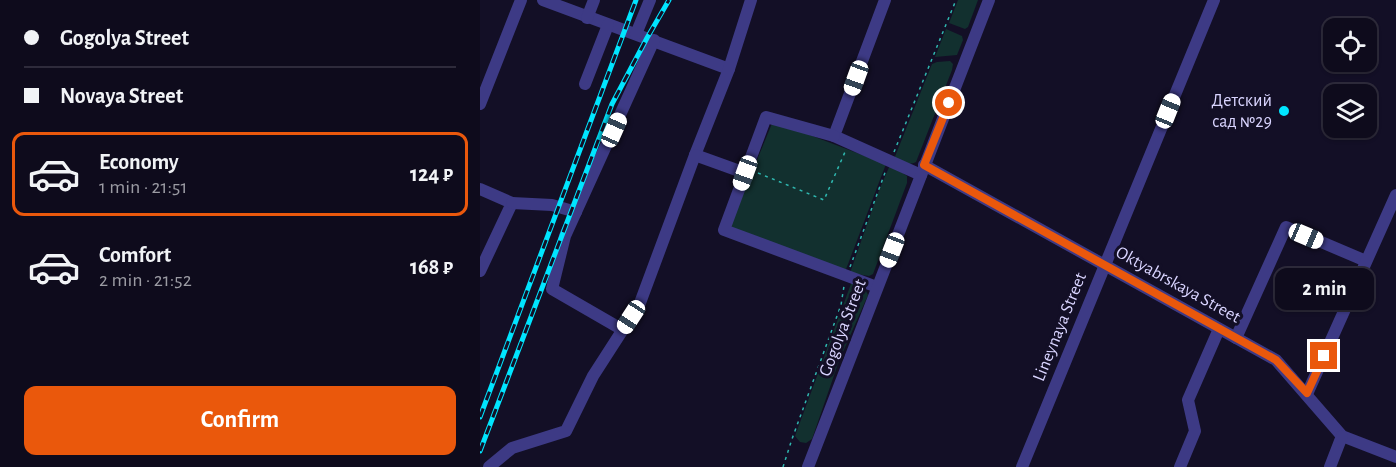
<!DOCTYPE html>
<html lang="en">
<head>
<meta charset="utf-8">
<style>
  :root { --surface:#0e0b1c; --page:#171425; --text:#f1f3f6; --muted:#9b9ba3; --line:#2e2b3b; --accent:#ea580c }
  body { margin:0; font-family:"Alegreya Sans",sans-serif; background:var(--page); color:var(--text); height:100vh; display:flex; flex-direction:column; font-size:22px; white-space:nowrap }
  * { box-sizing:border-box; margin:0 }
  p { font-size:20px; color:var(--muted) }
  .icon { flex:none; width:33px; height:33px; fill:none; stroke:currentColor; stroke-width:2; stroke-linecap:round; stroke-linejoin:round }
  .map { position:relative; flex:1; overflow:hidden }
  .side { display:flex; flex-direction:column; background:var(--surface); width:480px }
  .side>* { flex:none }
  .banner { display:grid; align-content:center; height:132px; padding:0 24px; background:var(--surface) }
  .fabs { position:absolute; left:843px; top:18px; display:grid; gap:12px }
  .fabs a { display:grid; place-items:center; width:54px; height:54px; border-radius:12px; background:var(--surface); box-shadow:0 2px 4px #0004,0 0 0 2px var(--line); font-size:30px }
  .end { position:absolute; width:27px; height:27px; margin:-14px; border:8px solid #ea580c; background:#fff; box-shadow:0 0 0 3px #fff }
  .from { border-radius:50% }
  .bubble { position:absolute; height:42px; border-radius:12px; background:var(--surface); box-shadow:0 2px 4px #0004,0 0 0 2px var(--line); font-size:20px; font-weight:700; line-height:42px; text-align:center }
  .car { position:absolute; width:18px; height:36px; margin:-18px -9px; border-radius:8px; box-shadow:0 0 4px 2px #0007; background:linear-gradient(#fff 24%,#345 0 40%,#fff 0 76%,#345 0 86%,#fff 0) }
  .banner b { display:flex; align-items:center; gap:21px; height:57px; font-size:22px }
  .banner b+b { border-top:2px solid var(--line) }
  .banner i { width:15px; height:15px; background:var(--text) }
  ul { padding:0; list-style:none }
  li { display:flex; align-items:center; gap:18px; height:84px; margin:0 12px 9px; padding:0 12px; border:3px solid transparent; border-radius:12px }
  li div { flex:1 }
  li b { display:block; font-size:22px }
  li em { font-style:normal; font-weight:700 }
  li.active { border-color:var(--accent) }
  li>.icon { width:54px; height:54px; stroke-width:1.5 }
  .action { display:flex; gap:12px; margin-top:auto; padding:12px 24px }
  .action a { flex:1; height:69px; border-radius:12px; background:var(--accent); color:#fff; font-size:24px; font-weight:700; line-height:69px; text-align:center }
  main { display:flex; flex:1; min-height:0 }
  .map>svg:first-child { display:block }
  .green { fill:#12302f }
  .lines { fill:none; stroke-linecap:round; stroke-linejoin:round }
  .path { stroke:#2fb8b0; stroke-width:1.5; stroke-dasharray:3 4.5; stroke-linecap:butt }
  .minor { stroke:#3d3a85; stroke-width:12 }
  .rail-casing { stroke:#00e5ff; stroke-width:5 }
  .rail { stroke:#130f26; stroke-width:3; stroke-dasharray:9; stroke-linecap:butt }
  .route { stroke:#ea580c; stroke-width:8 }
  .poi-dot { fill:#00e5ff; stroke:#130f26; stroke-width:2 }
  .labels { text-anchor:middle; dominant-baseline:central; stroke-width:6; stroke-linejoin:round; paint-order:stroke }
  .poi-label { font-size:18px; fill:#d9d4ff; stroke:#130f26; text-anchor:end }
  .street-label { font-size:18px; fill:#d9d4ff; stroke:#130f26 }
</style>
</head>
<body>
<main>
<section class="side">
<div class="banner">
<b><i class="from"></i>Gogolya Street</b>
<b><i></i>Novaya Street</b>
</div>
<ul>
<li class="active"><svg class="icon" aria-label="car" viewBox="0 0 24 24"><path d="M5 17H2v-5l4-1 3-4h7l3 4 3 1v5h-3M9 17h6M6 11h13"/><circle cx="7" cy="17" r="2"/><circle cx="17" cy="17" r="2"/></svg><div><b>Economy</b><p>1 min · 21:51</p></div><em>124 ₽</em></li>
<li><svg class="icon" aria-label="car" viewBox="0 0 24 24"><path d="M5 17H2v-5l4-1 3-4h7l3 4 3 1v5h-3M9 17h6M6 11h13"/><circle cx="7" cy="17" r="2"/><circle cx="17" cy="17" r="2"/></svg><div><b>Comfort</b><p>2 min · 21:52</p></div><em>168 ₽</em></li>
</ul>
<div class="action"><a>Confirm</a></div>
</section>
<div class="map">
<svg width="916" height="467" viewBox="0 0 916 467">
  <rect width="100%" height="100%" fill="#130f26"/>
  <g class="green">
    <polygon points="478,0 498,0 488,27 485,29 469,23"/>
    <polygon points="466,29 482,36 483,40 477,55 455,57"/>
    <path d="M 470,61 L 473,64 L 472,70 L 436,162 C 429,166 421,162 414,159 L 452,64 L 457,62 Z"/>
    <polygon points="293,121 406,164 365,272 249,228"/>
    <polygon points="410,165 427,176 427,183 393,274 389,276 370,273 399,190"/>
    <polygon points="372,281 384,287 388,295 359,361 332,439 326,443 320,442 315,436"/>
  </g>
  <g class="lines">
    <g class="path">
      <polyline points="414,152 476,0"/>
      <polyline points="278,173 344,200 365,152"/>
      <polyline points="370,267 406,170"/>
      <polyline points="303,467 312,439 361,305 364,286"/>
    </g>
    <g class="minor">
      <polyline points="63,0 249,69"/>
      <polyline points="405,0 354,136 441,175"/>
      <polyline points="107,18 114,0"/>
      <polyline points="156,34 170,0"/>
      <polyline points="105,84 128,25"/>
      <polyline points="0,104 41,0"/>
      <polyline points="354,136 286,117 244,230 397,287"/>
      <polyline points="215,155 249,69 271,0"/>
      <polyline points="444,165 796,360 862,436 916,457"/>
      <polyline points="0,189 32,203 0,271"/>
      <polyline points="32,203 72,205 96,212"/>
      <polyline points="143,330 72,289 85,236 174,40"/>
      <polyline points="756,338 806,227 886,261"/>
      <polyline points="827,394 916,195"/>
      <polyline points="9,467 32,448 86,431 113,376 160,303 215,155 265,173"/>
      <polyline points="328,467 509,0"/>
      <polyline points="542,467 734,0"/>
      <polyline points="700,467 715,431 708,400 739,329"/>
      <polyline points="850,467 862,436"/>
    </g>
    <g class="rail-casing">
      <g id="rail">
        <polyline points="0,417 156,0"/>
        <polyline points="0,451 132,104 167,38 189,0"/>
      </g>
    </g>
    <use href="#rail" class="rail"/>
  </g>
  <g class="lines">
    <polyline class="route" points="469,103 444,165 796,360 827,393 844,356"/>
  </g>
  <circle class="poi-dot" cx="804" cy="111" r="6"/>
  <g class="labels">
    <g class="poi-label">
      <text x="792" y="101">Детский<tspan x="792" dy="21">сад №29</tspan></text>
    </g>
    <g class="street-label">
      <text transform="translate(698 285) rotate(29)">Oktyabrskaya Street</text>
      <text transform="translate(580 327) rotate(-68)">Lineynaya Street</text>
      <text transform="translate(363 328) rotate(-69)">Gogolya Street</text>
    </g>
  </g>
</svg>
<div class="fabs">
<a><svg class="icon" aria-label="locate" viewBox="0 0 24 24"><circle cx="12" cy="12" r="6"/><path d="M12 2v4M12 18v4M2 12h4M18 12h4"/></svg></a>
<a><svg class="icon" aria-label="layers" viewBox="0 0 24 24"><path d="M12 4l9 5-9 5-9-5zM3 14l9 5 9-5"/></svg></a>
</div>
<i class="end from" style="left:469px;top:103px"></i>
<i class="end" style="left:844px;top:356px"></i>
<div class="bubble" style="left:795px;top:268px;width:99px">2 min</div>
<i class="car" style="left:376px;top:78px;rotate:200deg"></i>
<i class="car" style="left:688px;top:111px;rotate:22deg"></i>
<i class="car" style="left:134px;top:130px;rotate:24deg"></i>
<i class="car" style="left:265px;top:173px;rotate:200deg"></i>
<i class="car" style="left:826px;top:236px;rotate:113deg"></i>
<i class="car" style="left:412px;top:250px;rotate:201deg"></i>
<i class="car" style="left:151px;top:317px;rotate:213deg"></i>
</div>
</main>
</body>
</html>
